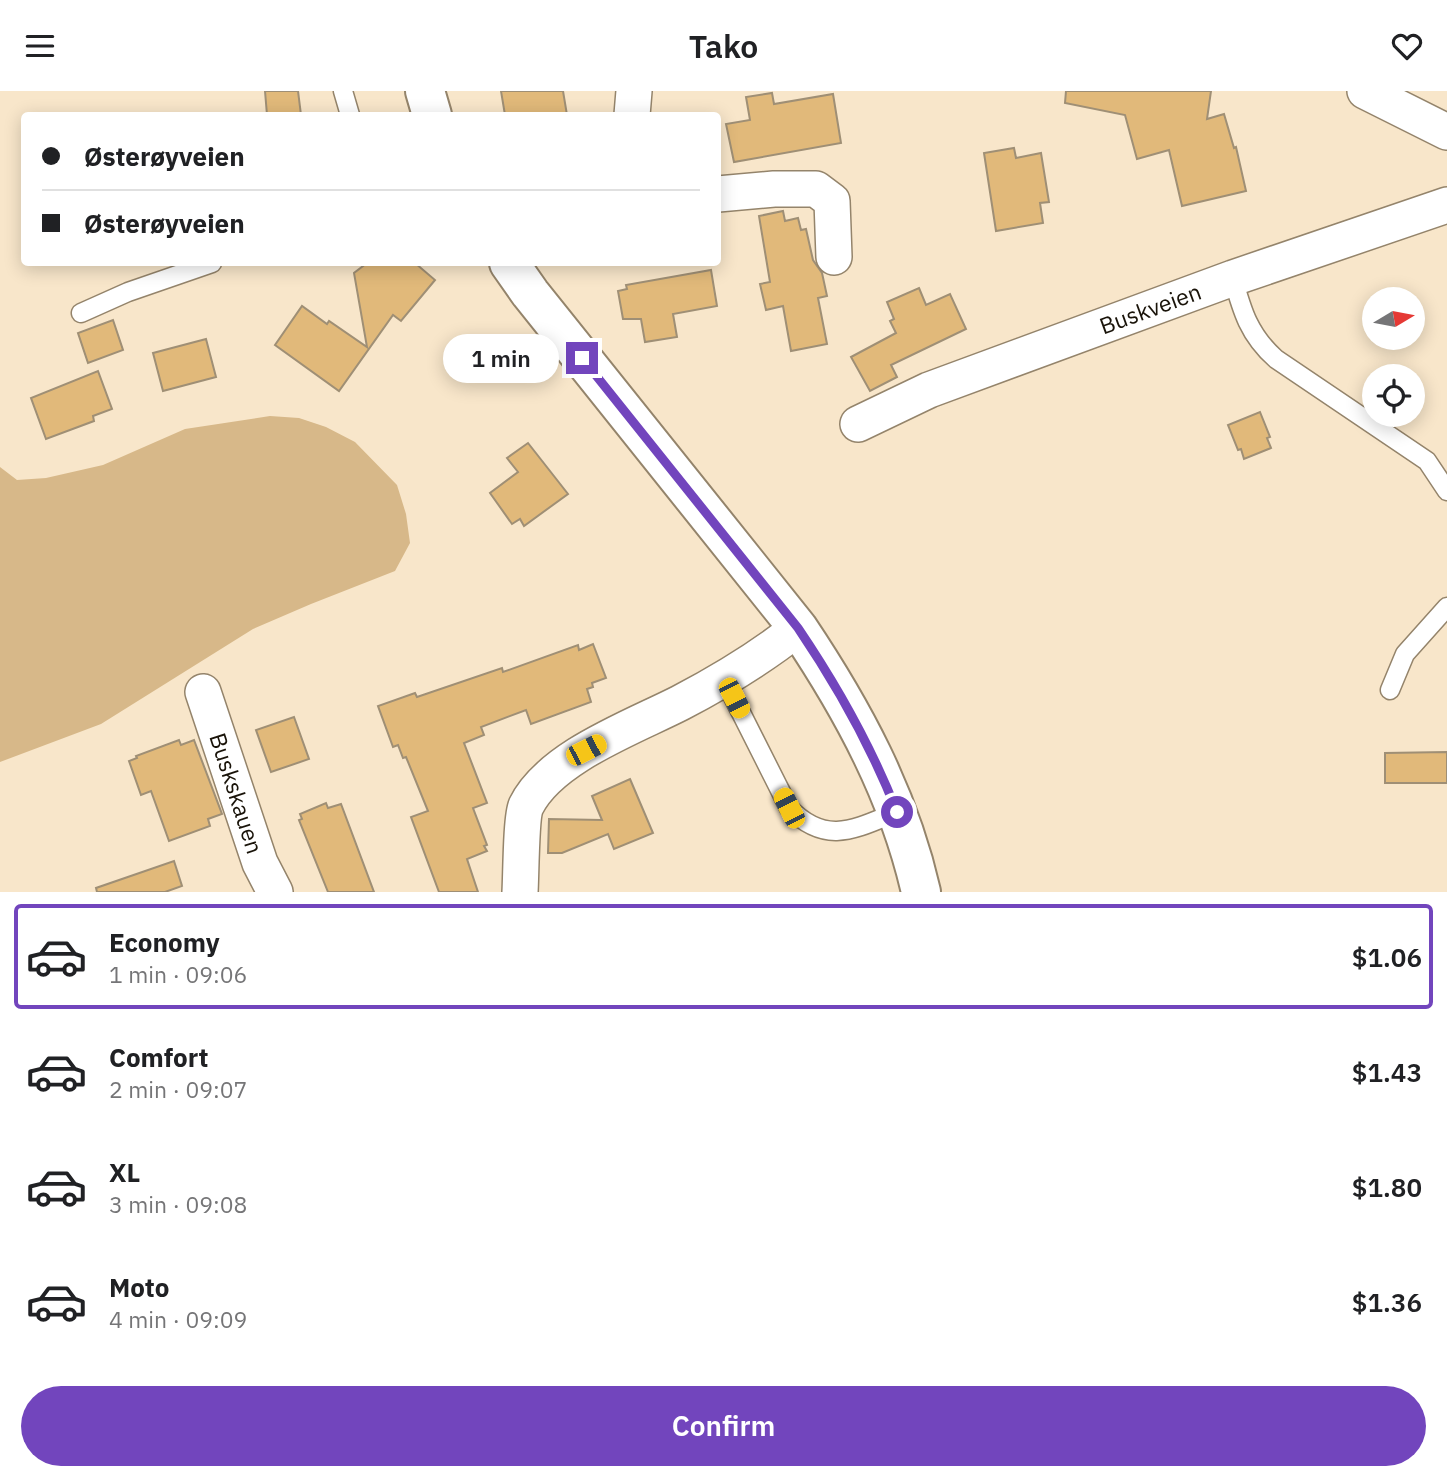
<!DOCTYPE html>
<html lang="en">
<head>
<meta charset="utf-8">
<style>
  :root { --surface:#fff; --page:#f2f2f2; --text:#202124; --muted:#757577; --line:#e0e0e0; --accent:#7245bd }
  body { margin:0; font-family:"IBM Plex Sans",sans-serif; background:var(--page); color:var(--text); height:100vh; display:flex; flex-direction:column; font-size:26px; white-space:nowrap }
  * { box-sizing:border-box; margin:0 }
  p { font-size:23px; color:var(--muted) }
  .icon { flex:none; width:38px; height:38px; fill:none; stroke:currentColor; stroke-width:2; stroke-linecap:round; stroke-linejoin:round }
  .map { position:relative; height:801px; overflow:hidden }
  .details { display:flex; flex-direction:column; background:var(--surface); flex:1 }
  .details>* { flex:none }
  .top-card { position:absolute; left:21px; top:21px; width:700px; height:154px; border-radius:7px; box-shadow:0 4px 18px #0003; display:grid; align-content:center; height:154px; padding:0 21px; background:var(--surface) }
  .needle { width:46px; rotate:80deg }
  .fabs { position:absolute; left:1362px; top:196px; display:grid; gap:14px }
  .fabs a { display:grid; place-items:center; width:63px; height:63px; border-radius:50%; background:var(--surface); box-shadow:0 4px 18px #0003; font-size:35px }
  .end { position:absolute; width:32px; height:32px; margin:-16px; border:9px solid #7245bd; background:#fff; box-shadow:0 0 0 4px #fff }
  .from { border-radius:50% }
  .bubble { position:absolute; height:49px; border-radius:24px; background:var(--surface); box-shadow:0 4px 18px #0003; font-size:23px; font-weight:600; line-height:49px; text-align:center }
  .car { position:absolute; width:21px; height:42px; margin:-21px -10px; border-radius:9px; box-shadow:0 0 5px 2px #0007; background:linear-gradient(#f5c518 24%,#345 0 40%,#f5c518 0 76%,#345 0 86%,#f5c518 0) }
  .top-card b { display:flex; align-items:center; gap:24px; height:66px; font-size:26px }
  .top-card b+b { border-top:2px solid var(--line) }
  .top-card i { width:18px; height:18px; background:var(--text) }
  ul { padding:12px 0 0; list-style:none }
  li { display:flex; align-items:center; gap:21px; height:105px; margin:0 14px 10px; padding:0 7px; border:4px solid transparent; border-radius:7px }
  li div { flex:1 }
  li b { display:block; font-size:26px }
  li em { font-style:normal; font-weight:600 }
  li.active { border-color:var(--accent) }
  li>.icon { width:63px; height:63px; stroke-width:1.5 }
  .primary-button { display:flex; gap:14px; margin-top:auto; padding:14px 21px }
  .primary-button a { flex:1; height:80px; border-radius:42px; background:var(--accent); color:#fff; font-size:28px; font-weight:600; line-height:80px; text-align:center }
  header { display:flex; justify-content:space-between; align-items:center; height:91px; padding:0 21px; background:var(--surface); font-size:32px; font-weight:600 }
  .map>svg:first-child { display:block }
  .green { fill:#d7b889 }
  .building { fill:#e1b97a; stroke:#9f8f75; stroke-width:2 }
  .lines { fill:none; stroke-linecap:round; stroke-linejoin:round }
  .lane-casing { stroke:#94846b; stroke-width:21 }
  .street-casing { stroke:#94846b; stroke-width:38 }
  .secondary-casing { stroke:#94846b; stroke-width:42 }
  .lane { stroke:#fff; stroke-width:18 }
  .street { stroke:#fff; stroke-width:35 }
  .secondary { stroke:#fff; stroke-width:38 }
  .route { stroke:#7245bd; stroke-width:9 }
  .labels { text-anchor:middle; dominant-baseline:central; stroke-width:5; stroke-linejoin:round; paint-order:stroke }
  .street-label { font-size:23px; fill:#191309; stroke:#fff }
</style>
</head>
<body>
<header><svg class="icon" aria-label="menu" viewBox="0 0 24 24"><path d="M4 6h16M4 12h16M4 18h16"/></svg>Tako<svg class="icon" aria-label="heart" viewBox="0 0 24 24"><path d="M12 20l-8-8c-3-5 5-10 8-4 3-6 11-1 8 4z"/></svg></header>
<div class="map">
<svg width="1447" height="801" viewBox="0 0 1447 801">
  <rect width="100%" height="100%" fill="#f8e6ca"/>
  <polygon class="green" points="270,325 299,327 326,336 355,351 397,394 406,423 410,452 395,480 311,513 253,538 101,633 0,671 0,376 17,389 46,387 103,374 185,338"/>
  <g class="building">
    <polygon points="265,0 298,0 301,24 267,24"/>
    <polygon points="501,0 563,0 567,24 505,24"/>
    <polygon points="1066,0 1211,0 1207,28 1224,23 1234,57 1236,56 1246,100 1182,115 1169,59 1137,68 1125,24 1065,12"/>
    <polygon points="772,2 774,13 833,3 841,52 734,71 726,33 750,29 746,6"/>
    <polygon points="1014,57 1016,67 1041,62 1049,111 1040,112 1043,132 996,140 984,62"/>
    <polygon points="783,120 785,130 798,127 801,139 806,138 813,169 822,182 827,205 818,207 827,253 791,260 783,215 766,219 760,193 770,191 759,125"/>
    <polygon points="367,172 415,172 435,189 401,230 393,224 339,300 275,254 302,215 327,233 329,230 367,256 354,182"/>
    <polygon points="711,179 717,215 673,223 677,246 645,251 641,228 623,228 618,200 627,198 626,194"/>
    <polygon points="919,197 926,214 950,203 966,238 891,274 897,286 870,300 851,266 896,242 890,230 894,228 887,211"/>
    <polygon points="113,229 123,259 88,272 78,242"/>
    <polygon points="206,248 216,286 163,300 153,262"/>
    <polygon points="98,280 112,318 93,325 94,330 46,348 31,307"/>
    <polygon points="1260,321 1270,346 1267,347 1271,357 1244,368 1241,358 1238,359 1228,334"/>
    <polygon points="528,352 568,403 524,435 520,428 512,433 490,402 518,381 507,367"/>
    <polygon points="593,553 606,587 592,592 593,596 587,598 591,611 531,633 526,619 481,636 484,644 464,652 487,712 473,717 487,754 484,755 487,760 467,768 478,801 439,801 411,726 428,720 406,666 403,667 398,654 393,656 378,615 415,602 417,606 502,577 503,581 578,554 579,559"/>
    <polygon points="294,626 309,668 271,681 256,639"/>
    <polygon points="179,649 181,654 194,649 222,723 208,728 210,735 169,750 151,700 141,704 129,670 137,667 136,665"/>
    <polygon points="1447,661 1447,692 1385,692 1385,662"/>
    <polygon points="630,688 653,742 614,758 608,743 562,762 548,762 549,728 602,729 592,705"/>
    <polygon points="326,712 328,717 341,713 374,801 328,801 299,729 302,728 300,723"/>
    <polygon points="174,770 182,795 165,801 97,801 96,797"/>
  </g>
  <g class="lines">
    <g class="lane-casing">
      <g id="lane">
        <polyline points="343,0 350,24"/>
        <path d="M 1233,187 C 1242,220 1249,244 1276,268 L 1427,370 L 1447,400"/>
        <polyline points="81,222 128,201 212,172"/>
        <path d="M 723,586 L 789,717 C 826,755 855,738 897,721"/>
        <polyline points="1390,599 1405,563 1447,516"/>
      </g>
    </g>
    <g class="street-casing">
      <g id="street">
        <polyline points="1365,0 1447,41"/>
        <polyline points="632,24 634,0"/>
        <polyline points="718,103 774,98 816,98 832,110 834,166"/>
        <polyline points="858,333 929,299 1233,187 1447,114"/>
        <polyline points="203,601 260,772 275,801"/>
        <path d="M 520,801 C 521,785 521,726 526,715 C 550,666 633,636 680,612 C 720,591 763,565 798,537"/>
      </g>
    </g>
    <g class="secondary-casing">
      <g id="secondary">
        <polyline points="425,0 432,24"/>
        <path d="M 509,172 L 530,202 L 798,537 C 853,619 899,704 921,801"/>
      </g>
    </g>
    <use href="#lane" class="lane"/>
    <use href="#street" class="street"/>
    <use href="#secondary" class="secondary"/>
  </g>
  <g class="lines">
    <path class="route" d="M 582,267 L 798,537 C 838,596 871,655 897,721"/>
  </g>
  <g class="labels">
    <g class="street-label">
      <text transform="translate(1150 217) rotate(-20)">Buskveien</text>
      <text transform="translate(237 702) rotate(72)">Buskskauen</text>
    </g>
  </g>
</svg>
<div class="fabs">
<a><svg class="needle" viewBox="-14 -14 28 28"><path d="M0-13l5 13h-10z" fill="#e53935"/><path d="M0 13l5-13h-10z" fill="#757577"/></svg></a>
<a><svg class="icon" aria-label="locate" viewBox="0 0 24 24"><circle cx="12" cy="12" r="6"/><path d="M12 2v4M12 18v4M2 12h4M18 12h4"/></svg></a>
</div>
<i class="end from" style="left:897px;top:721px"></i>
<i class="end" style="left:582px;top:267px"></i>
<div class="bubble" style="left:443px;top:243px;width:116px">1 min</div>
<i class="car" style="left:734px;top:607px;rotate:153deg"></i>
<i class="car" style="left:586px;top:659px;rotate:63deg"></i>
<i class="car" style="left:789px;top:717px;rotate:333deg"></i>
<div class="top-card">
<b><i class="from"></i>Østerøyveien</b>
<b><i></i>Østerøyveien</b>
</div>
</div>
<section class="details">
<ul>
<li class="active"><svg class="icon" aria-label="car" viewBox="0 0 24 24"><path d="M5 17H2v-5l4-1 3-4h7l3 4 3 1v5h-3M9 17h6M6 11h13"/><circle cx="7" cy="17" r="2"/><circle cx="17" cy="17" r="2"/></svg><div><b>Economy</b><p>1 min · 09:06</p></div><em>$1.06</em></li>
<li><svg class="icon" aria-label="car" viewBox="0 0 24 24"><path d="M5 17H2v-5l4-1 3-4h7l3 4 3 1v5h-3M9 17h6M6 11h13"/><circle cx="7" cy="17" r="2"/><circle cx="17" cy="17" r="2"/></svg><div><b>Comfort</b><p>2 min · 09:07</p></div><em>$1.43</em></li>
<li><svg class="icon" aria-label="car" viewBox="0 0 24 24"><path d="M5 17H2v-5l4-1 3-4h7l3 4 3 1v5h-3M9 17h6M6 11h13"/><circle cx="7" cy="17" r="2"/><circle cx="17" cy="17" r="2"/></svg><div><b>XL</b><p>3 min · 09:08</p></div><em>$1.80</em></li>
<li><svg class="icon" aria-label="car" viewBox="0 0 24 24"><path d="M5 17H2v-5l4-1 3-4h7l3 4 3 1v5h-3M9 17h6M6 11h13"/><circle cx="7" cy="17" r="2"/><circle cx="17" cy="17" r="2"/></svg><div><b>Moto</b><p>4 min · 09:09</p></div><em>$1.36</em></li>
</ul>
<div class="primary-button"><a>Confirm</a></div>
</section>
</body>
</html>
